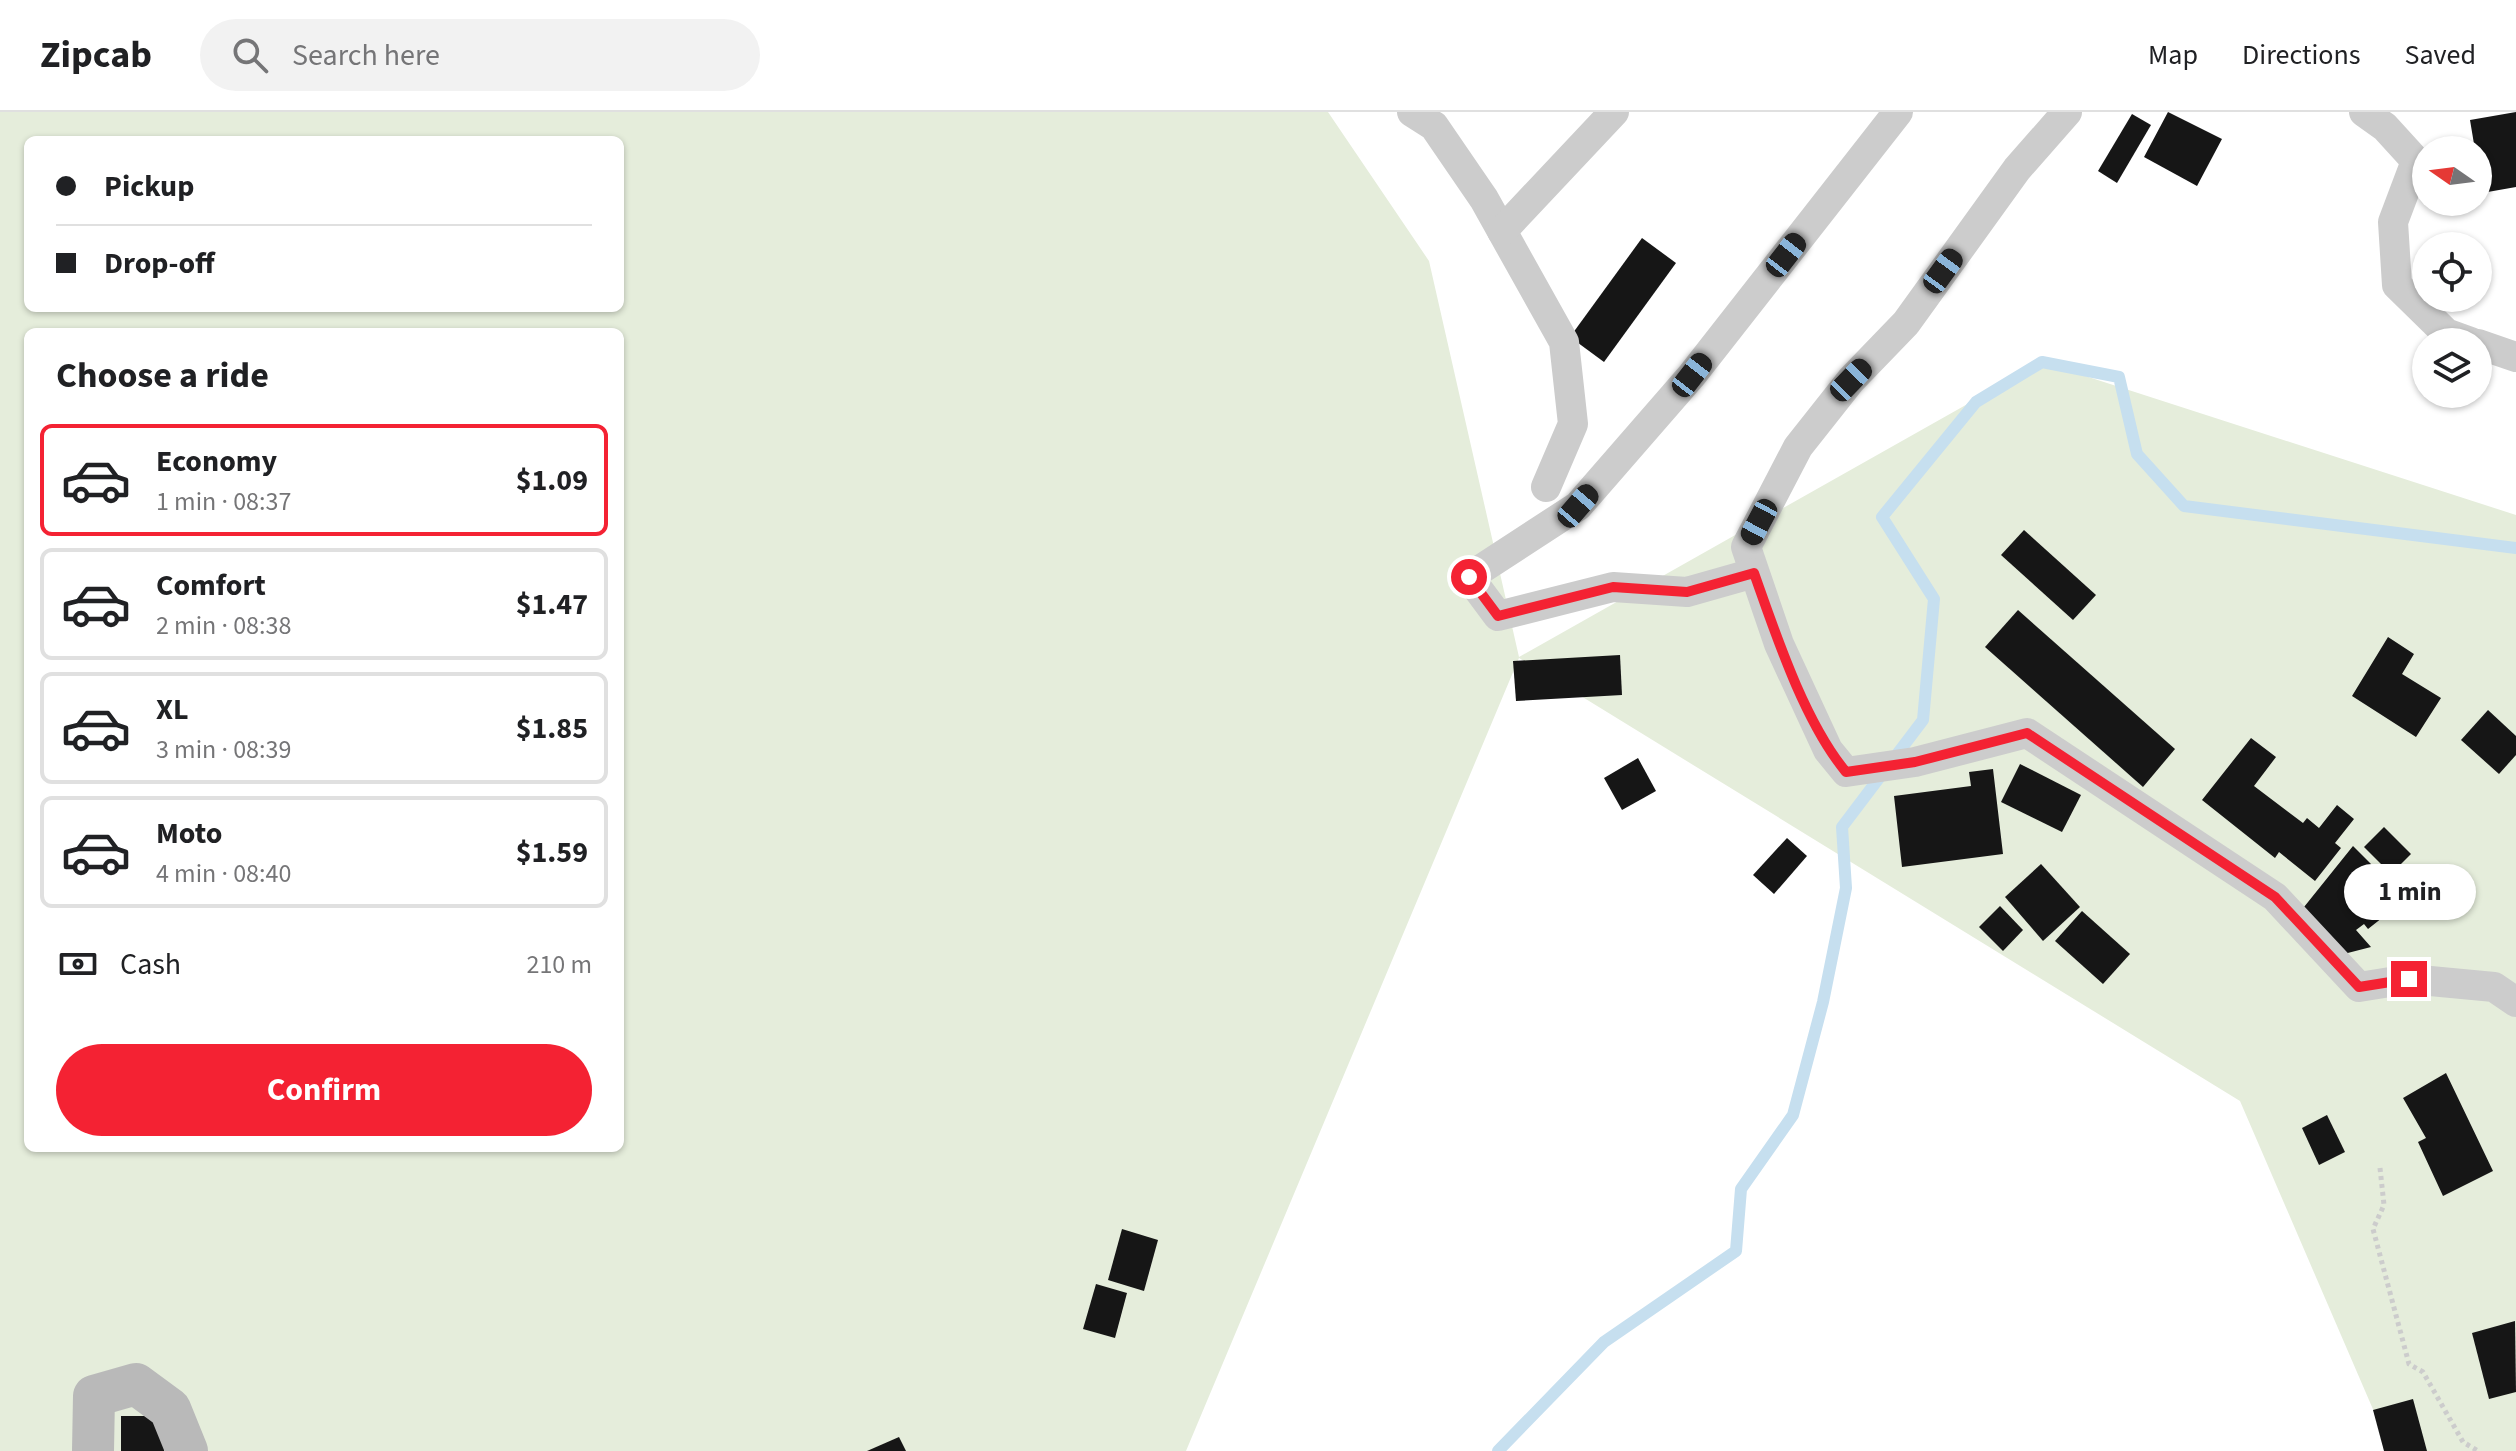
<!DOCTYPE html>
<html lang="en">
<head>
<meta charset="utf-8">
<style>
  :root { --surface:#fff; --page:#f2f2f2; --text:#202124; --muted:#757577; --line:#e0e0e0; --accent:#f42233 }
  body { margin:0; font-family:"Source Sans 3",sans-serif; background:var(--page); color:var(--text); height:100vh; display:flex; flex-direction:column; font-size:30px; white-space:nowrap }
  * { box-sizing:border-box; margin:0 }
  p { font-size:26px; color:var(--muted) }
  .icon { flex:none; width:44px; height:44px; fill:none; stroke:currentColor; stroke-width:2; stroke-linecap:round; stroke-linejoin:round }
  .map { position:relative; flex:1; overflow:hidden }
  .details { position:absolute; left:24px; top:216px; width:600px; height:824px; display:flex; flex-direction:column; background:var(--surface); border-radius:12px; box-shadow:0 2px 6px #0004 }
  .details>* { flex:none }
  .banner { position:absolute; left:24px; top:24px; width:600px; height:176px; border-radius:12px; box-shadow:0 2px 6px #0004; display:grid; align-content:center; height:176px; padding:0 32px; background:var(--surface) }
  .needle { width:52px; rotate:284deg }
  .buttons { position:absolute; left:2412px; top:24px; display:grid; gap:16px }
  .buttons a { display:grid; place-items:center; width:80px; height:80px; border-radius:50%; background:var(--surface); box-shadow:0 2px 6px #0004; font-size:40px }
  .end { position:absolute; width:36px; height:36px; margin:-18px; border:10px solid #f42233; background:#fff; box-shadow:0 0 0 4px #fff }
  .from { border-radius:50% }
  .bubble { position:absolute; height:56px; border-radius:28px; background:var(--surface); box-shadow:0 2px 6px #0004; font-size:26px; font-weight:700; line-height:56px; text-align:center }
  .car { position:absolute; width:24px; height:48px; margin:-24px -12px; border-radius:10px; box-shadow:0 0 6px 2px #0007; background:linear-gradient(#222 24%,#8ab4d8 0 40%,#222 0 76%,#8ab4d8 0 86%,#222 0) }
  .banner b { display:flex; align-items:center; gap:28px; height:76px; font-size:30px }
  .banner b+b { border-top:2px solid var(--line) }
  .banner i { width:20px; height:20px; background:var(--text) }
  ul { padding:0; list-style:none }
  li { display:flex; align-items:center; gap:24px; height:112px; margin:0 16px 12px; padding:0 16px; border:4px solid var(--line); border-radius:12px }
  li div { flex:1 }
  li b { display:block; font-size:30px }
  li em { font-style:normal; font-weight:700 }
  li.current { border-color:var(--accent) }
  li>.icon { width:72px; height:72px; stroke-width:1.5 }
  h2 { padding:0 32px; font-size:36px; line-height:96px }
  .pay { display:flex; align-items:center; gap:20px; height:88px; padding:0 32px; font-size:30px }
  .pay p { margin-inline-start:auto }
  .cta { display:flex; gap:16px; margin-top:auto; padding:16px 32px }
  .cta a { flex:1; height:92px; border-radius:48px; background:var(--accent); color:#fff; font-size:32px; font-weight:700; line-height:92px; text-align:center }
  header { display:flex; align-items:center; gap:48px; box-sizing:border-box; height:112px; padding:0 40px; background:var(--surface); border-bottom:2px solid var(--line) }
  header strong { font-size:38px }
  nav { display:flex; gap:44px; margin-inline-start:auto; font-size:28px }
  .search { width:560px; height:72px; background:var(--page); display:flex; align-items:center; gap:20px; box-sizing:border-box; padding:0 28px; border-radius:44px; color:var(--muted); font-size:30px }
  .map>svg:first-child { display:block }
  .green { fill:#e5eddb; fill-rule:evenodd }
  .lines { fill:none; stroke-linecap:round; stroke-linejoin:round }
  .stream { stroke:#c6dfef; stroke-width:12 }
  .building { fill:#161616 }
  .path { stroke:#ccc; stroke-width:5; stroke-dasharray:4 4; stroke-linecap:butt }
  .street { stroke:#ccc; stroke-width:30 }
  .secondary { stroke:#b9b9b9; stroke-width:42 }
  .route { stroke:#f42233; stroke-width:10 }
</style>
</head>
<body>
<header>
<strong>Zipcab</strong>
<div class="search"><svg class="icon" aria-label="search" viewBox="0 0 24 24"><circle cx="10" cy="10" r="6"/><path d="M15 15l6 6"/></svg>Search here</div>
<nav><a>Map</a><a>Directions</a><a>Saved</a></nav>
</header>
<div class="map">
<svg width="2516" height="1339" viewBox="0 0 2516 1339">
  <rect width="100%" height="100%" fill="#fff"/>
  <path class="green" d="M 0,0 L 1328,0 L 1429,149 L 1519,545 L 2042,250 L 2516,403 L 2516,1339 L 2391,1339 L 2240,989 L 1519,546 L 1186,1339 L 0,1339 ZM 28,28 L 620,28 L 620,196 L 28,196 ZM 28,220 L 620,220 L 620,1036 L 28,1036 Z"/>
  <g class="lines">
    <polyline class="stream" points="1498,1339 1604,1230 1736,1139 1741,1077 1793,1003 1823,890 1846,776 1842,715 1923,608 1934,487 1882,405 1976,290 2042,250 2119,265 2137,342 2184,394 2516,436"/>
  </g>
  <g class="building">
    <polygon points="2168,0 2222,27 2197,74 2144,45"/>
    <polygon points="2516,0 2516,75 2482,81 2478,38 2475,38 2470,8"/>
    <polygon points="2132,2 2151,13 2117,71 2098,59"/>
    <polygon points="1642,126 1676,151 1604,250 1570,225"/>
    <polygon points="2024,418 2096,483 2073,508 2001,443"/>
    <polygon points="2018,498 2175,637 2143,675 1985,535"/>
    <polygon points="2388,525 2414,542 2402,562 2441,586 2416,625 2352,584"/>
    <polygon points="1620,543 1622,583 1516,589 1513,549"/>
    <polygon points="2488,598 2516,624 2516,643 2499,662 2461,628"/>
    <polygon points="2251,626 2276,645 2254,674 2303,711 2307,706 2319,716 2337,693 2354,707 2335,731 2341,736 2315,769 2279,740 2275,746 2202,688"/>
    <polygon points="1638,646 1656,679 1622,698 1604,666"/>
    <polygon points="2020,652 2081,683 2062,720 2001,690"/>
    <polygon points="1993,657 2003,742 1902,755 1894,684 1971,674 1969,660"/>
    <polygon points="2384,715 2411,742 2391,762 2364,735"/>
    <polygon points="1787,726 1807,744 1774,782 1753,763"/>
    <polygon points="2353,734 2406,787 2368,817 2364,812 2356,818 2371,835 2336,844 2300,800"/>
    <polygon points="2041,752 2080,795 2043,829 2005,785"/>
    <polygon points="2000,794 2023,818 2003,839 1979,815"/>
    <polygon points="2082,799 2130,842 2103,872 2055,829"/>
    <polygon points="2446,961 2493,1059 2443,1084 2418,1030 2426,1026 2403,986"/>
    <polygon points="2327,1003 2345,1040 2319,1053 2302,1016"/>
    <polygon points="1122,1117 1158,1128 1144,1179 1108,1168"/>
    <polygon points="1096,1172 1127,1181 1115,1226 1083,1217"/>
    <polygon points="2515,1209 2516,1280 2489,1287 2472,1221"/>
    <polygon points="2413,1287 2427,1339 2384,1339 2373,1298"/>
    <rect x="121" y="1304" width="43" height="35"/>
    <polygon points="899,1325 906,1339 867,1339"/>
  </g>
  <g class="lines">
    <polyline class="path" points="2380,1056 2384,1093 2373,1117 2409,1252 2423,1260 2463,1330 2478,1339"/>
    <g class="street">
      <polyline points="1412,0 1434,14 1484,87 1564,230 1573,312 1546,375"/>
      <polyline points="2067,0 2017,57 1906,211 1851,268 1798,335 1746,435 1779,532 1828,638 1846,660 1915,650 2027,621 2275,785 2359,875 2409,867 2494,875 2516,890"/>
      <polyline points="2364,0 2385,15 2416,49 2393,110 2397,173 2446,221 2471,230"/>
      <polyline points="1502,119 1614,0"/>
      <polyline points="2478,232 2516,245"/>
      <polyline points="1754,461 1687,480 1613,475 1498,504 1469,465 1578,394 1692,263 1898,0"/>
    </g>
    <polyline class="secondary" points="93,1339 94,1284 136,1272 170,1297 187,1339"/>
  </g>
  <g class="lines">
    <path class="route" d="M 1469,465 L 1498,504 L 1613,475 L 1687,480 L 1754,461 C 1776,523 1804,609 1846,660 L 1915,650 L 2027,621 L 2275,785 L 2359,875 L 2409,867"/>
  </g>
</svg>
<div class="buttons">
<a><svg class="needle" viewBox="-14 -14 28 28"><path d="M0-13l5 13h-10z" fill="#e53935"/><path d="M0 13l5-13h-10z" fill="#757577"/></svg></a>
<a><svg class="icon" aria-label="locate" viewBox="0 0 24 24"><circle cx="12" cy="12" r="6"/><path d="M12 2v4M12 18v4M2 12h4M18 12h4"/></svg></a>
<a><svg class="icon" aria-label="layers" viewBox="0 0 24 24"><path d="M12 4l9 5-9 5-9-5zM3 14l9 5 9-5"/></svg></a>
</div>
<i class="end from" style="left:1469px;top:465px"></i>
<i class="end" style="left:2409px;top:867px"></i>
<div class="bubble" style="left:2344px;top:752px;width:132px">1 min</div>
<i class="car" style="left:1786px;top:143px;rotate:38deg"></i>
<i class="car" style="left:1943px;top:159px;rotate:36deg"></i>
<i class="car" style="left:1692px;top:263px;rotate:38deg"></i>
<i class="car" style="left:1851px;top:268px;rotate:44deg"></i>
<i class="car" style="left:1578px;top:394px;rotate:41deg"></i>
<i class="car" style="left:1759px;top:410px;rotate:208deg"></i>
<div class="banner">
<b><i class="from"></i>Pickup</b>
<b><i></i>Drop-off</b>
</div>
<section class="details">
<h2>Choose a ride</h2>
<ul>
<li class="current"><svg class="icon" aria-label="car" viewBox="0 0 24 24"><path d="M5 17H2v-5l4-1 3-4h7l3 4 3 1v5h-3M9 17h6M6 11h13"/><circle cx="7" cy="17" r="2"/><circle cx="17" cy="17" r="2"/></svg><div><b>Economy</b><p>1 min · 08:37</p></div><em>$1.09</em></li>
<li><svg class="icon" aria-label="car" viewBox="0 0 24 24"><path d="M5 17H2v-5l4-1 3-4h7l3 4 3 1v5h-3M9 17h6M6 11h13"/><circle cx="7" cy="17" r="2"/><circle cx="17" cy="17" r="2"/></svg><div><b>Comfort</b><p>2 min · 08:38</p></div><em>$1.47</em></li>
<li><svg class="icon" aria-label="car" viewBox="0 0 24 24"><path d="M5 17H2v-5l4-1 3-4h7l3 4 3 1v5h-3M9 17h6M6 11h13"/><circle cx="7" cy="17" r="2"/><circle cx="17" cy="17" r="2"/></svg><div><b>XL</b><p>3 min · 08:39</p></div><em>$1.85</em></li>
<li><svg class="icon" aria-label="car" viewBox="0 0 24 24"><path d="M5 17H2v-5l4-1 3-4h7l3 4 3 1v5h-3M9 17h6M6 11h13"/><circle cx="7" cy="17" r="2"/><circle cx="17" cy="17" r="2"/></svg><div><b>Moto</b><p>4 min · 08:40</p></div><em>$1.59</em></li>
</ul>
<div class="pay"><svg class="icon" aria-label="cash" viewBox="0 0 24 24"><path d="M3 7h18v10H3z"/><circle cx="12" cy="12" r="2"/></svg>Cash<p>210 m</p></div>
<div class="cta"><a>Confirm</a></div>
</section>
</div>
</body>
</html>
